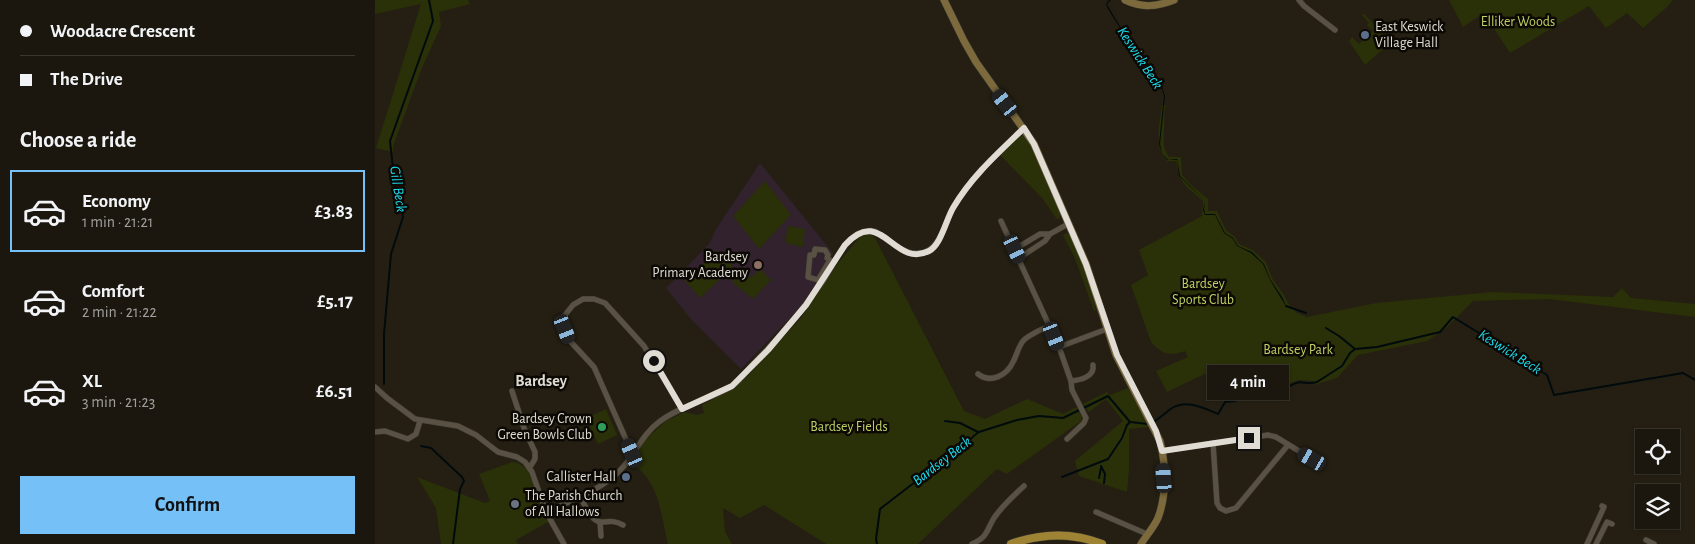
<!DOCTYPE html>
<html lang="en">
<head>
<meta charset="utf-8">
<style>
  :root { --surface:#1c170e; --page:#252017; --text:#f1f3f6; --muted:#a09f9e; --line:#3a362e; --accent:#75c0f6 }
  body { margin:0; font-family:"Alegreya Sans",sans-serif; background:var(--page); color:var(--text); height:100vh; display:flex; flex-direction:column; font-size:19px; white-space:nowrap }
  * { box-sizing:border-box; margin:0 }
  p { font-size:16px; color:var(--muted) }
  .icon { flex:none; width:28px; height:28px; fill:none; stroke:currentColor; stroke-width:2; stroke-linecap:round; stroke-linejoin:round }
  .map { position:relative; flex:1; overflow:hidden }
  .details { display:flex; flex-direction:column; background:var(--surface); width:375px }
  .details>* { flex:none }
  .banner { display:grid; align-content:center; height:110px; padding:0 20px; background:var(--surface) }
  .controls { position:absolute; left:1260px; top:429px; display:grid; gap:10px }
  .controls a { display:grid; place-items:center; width:45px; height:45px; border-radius:0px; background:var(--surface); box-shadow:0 1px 4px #0004,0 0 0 1px var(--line); font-size:25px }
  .end { position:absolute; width:22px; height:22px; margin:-11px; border:6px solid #e0dcd4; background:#111; box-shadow:0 0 0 2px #111 }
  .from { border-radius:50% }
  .bubble { position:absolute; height:35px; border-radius:0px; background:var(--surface); box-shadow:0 1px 4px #0004,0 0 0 1px var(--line); font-size:16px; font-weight:700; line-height:35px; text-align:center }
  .car { position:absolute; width:15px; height:30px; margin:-15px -8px; border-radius:6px; box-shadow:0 0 4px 1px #0007; background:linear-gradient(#222 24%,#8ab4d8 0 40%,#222 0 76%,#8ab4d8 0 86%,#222 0) }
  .banner b { display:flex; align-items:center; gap:18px; height:48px; font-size:19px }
  .banner b+b { border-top:1px solid var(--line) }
  .banner i { width:12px; height:12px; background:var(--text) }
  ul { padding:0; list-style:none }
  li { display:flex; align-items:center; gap:15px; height:82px; margin:0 10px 8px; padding:0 10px; border:2px solid transparent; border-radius:0px }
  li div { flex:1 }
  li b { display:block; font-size:19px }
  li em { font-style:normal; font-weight:700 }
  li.active { border-color:var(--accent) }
  li>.icon { width:45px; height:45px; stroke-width:1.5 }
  h2 { padding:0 20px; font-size:22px; line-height:60px }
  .cta { display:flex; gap:10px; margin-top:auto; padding:10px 20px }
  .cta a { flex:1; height:58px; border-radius:0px; background:var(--accent); color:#111; font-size:20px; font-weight:700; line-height:58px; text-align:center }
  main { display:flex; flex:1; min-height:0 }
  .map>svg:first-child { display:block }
  .education { fill:#31222d }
  .green { fill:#2a3007 }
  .water { fill:#010b0d }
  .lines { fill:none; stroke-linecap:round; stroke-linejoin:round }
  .stream { stroke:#010b0d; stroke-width:2 }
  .street-casing { stroke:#403c34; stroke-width:6 }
  .secondary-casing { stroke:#403c34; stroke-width:8 }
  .primary-casing { stroke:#403c34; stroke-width:9 }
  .street { stroke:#595244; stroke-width:5 }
  .secondary { stroke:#7c6a3c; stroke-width:7 }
  .primary { stroke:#9f8334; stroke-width:8 }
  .route { stroke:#e0dcd4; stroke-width:6 }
  .service-dot { fill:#5c6f8a; stroke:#0c0905; stroke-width:2 }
  .education-dot { fill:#8d6e63; stroke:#0c0905; stroke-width:2 }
  .leisure-dot { fill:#2e9e5b; stroke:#0c0905; stroke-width:2 }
  .worship-dot { fill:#6b7280; stroke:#0c0905; stroke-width:2 }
  .labels { text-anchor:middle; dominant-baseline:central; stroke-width:5; stroke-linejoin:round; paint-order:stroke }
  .park-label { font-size:14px; fill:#bed163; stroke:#0c0905 }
  .poi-label { font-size:14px; fill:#e0dcd4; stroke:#0c0905; text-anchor:end }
  .water-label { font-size:15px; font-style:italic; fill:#1bddf0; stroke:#0c0905 }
  .quarter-label { font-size:16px; font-weight:bold; fill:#e0dcd4; stroke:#0c0905 }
</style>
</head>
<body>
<main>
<section class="details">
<div class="banner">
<b><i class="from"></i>Woodacre Crescent</b>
<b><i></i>The Drive</b>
</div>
<h2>Choose a ride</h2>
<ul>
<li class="active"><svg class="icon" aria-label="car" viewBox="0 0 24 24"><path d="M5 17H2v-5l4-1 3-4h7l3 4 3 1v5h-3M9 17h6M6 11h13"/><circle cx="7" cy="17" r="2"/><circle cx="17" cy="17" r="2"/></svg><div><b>Economy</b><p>1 min · 21:21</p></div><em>£3.83</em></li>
<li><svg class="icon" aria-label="car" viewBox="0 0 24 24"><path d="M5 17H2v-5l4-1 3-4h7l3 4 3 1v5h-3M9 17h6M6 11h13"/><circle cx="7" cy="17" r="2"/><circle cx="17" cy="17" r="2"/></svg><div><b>Comfort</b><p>2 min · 21:22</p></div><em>£5.17</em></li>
<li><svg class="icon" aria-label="car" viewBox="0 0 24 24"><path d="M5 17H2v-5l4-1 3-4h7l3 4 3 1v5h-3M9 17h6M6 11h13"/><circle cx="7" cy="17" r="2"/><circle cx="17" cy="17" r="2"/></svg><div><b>XL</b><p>3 min · 21:23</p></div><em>£6.51</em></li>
</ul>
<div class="cta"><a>Confirm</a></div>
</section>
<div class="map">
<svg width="1320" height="544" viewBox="0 0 1320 544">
  <rect width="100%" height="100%" fill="#251f13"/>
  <polygon class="education" points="385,163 458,253 451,268 425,308 366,369 315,318 291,288 334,244 341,229"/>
  <g class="green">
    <polygon points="0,0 93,0 95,4 64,12 66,26 46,70 18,146 18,152 1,148 46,4 0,14"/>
    <polygon points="1074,0 1298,0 1292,7 1268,28 1252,13 1231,28 1214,6 1135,53 1109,13 1088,27"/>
    <polygon points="989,14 1016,42 990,65 974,41 977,37 984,44 998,31 992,25 994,23 987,15"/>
    <path d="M 787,105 L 791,105 C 788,114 790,120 789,129 C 789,140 787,147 794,157 L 806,157 L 807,175 L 816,185 L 833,199 L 833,211 L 842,211 L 851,230 L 860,237 L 864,244 L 878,250 L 891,262 L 897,278 L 909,295 L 913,303 L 922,313 L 932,317 L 1001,303 L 1117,292 L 1238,297 L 1247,288 L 1256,298 L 1320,304 L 1320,317 L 1174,299 L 1098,301 L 1071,328 L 1052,341 L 983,355 L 962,378 L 939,385 L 938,381 L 924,380 L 912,384 L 907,383 L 895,388 L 880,391 L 838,370 L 792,392 L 781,371 L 813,357 L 810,351 C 794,357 787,354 776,342 L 756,285 L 773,275 L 764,250 L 827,216 L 828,201 C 811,185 805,186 801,161 L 792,161 C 778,143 785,125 787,105 Z"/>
    <polygon points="647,135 651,137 656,146 686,214 684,219 681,218 668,199 625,155 643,137"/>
    <polygon points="390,181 416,215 384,249 358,216"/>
    <polygon points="413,226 430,229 428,247 410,243"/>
    <path d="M 492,233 L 495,234 L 500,238 L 589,411 L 610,419 L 652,399 L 688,414 L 701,407 L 707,417 L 706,421 L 632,474 L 622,469 L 543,544 L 451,544 L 389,505 L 365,518 L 348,508 L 350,532 L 357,544 L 293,544 C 286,517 284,476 255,464 L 270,440 L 291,421 L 310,412 L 322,415 L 329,413 L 327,405 L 361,387 L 374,374 L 426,318 L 463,263 L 485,237 Z"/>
    <polygon points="692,233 696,238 709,270 721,310 719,311 699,256 688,235"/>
    <polygon points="342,250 358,267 325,298 310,281"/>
    <polygon points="385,269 396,280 378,299 358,283 359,279 366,278 370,274 376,278"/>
    <polygon points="753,388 774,427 754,429 754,470 752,492 704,476 700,461 748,421 731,399 714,412 708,404 732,392 735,395"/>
    <polygon points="231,409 242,435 223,444 211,418"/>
    <path d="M 137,462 C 159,463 160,496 167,511 C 168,515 171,519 173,522 L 141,540 L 143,544 L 66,544 L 61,508 L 42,477 L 110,503 L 115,501 L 104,474 Z"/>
  </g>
  <polygon class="water" points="734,0 736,0 732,4 734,8 776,77 787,87 790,96 785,144 787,153 793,160 802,159 805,176 830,201 829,209 830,214 840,214 850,233 858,238 863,246 877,252 889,264 895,279 907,297 912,308 895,280 888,264 876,253 862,246 858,239 849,233 840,215 830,215 828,210 830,201 804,176 802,160 792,160 787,153 784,144 789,96 786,87 776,77 733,9 731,4"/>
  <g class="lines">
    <g class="stream">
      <polyline points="911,306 931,313"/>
      <polyline points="951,328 964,336 980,349 1002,347 1065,332 1078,317 1172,375 1179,395 1308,373 1320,380"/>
      <polyline points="9,384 9,334 16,254 28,217 20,186 15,141 58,21 54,0"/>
      <polyline points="570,421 585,423 603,432"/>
      <path d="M 777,423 C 785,418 790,413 797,408 C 812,399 829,408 843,414 L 850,402 L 860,401 L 867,395 L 887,392 L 908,384 L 915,386 C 926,378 931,386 942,382 L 967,366 L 975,353 L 980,349"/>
      <polyline points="46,446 56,448 87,477 89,481 85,489 78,544"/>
      <polyline points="726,466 730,474 729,483"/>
      <polyline points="687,477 733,459 747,438 752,425 755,422"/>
      <polyline points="724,478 726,468"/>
      <path d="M 502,544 L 501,539 L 505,509 C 532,488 559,467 587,448 C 593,443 597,436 604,432 L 642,420 L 664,416 L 688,418 L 733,396 L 755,422 L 773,424"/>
    </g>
    <g class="street-casing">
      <g id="street">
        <polyline points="924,0 929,6 960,30"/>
        <polyline points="626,221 684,347 732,329"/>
        <polygon points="440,249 450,250 453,255 452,258 455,260 443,280 433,277 435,255 439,255"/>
        <polyline points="640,249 665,234 675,234"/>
        <polyline points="644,258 670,241 675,234 693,224"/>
        <polyline points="684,347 696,381 697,390 711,418 709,423 692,439"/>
        <path d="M 603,374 C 616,384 632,375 638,362 C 642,355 643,347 648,341 C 653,335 668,329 675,325"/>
        <path d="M 696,381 C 705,380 720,377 718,365"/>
        <polyline points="0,387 12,398 40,419 83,426 101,435 123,452 142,457 150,462 157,472 171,512 189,544"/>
        <polyline points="137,391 149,428 160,452 160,459 155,467"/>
        <polyline points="0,432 10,431 33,439 41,434 45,421"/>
        <polyline points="838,443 842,503 845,508 851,511 861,508 913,445"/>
        <polyline points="787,451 893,435 901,437 937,459"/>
        <polyline points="257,453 219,367 195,341 190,329 190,315 198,305 208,299 219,299 230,303 269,346 307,409"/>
        <path d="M 205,496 C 210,505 216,523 228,522 C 236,521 241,521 248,525"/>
        <path d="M 171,512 C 197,500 230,489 249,466 C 261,451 269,433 284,422 C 305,406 333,400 356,387 C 364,382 371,372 377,365 C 403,339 427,311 448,281 C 460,263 472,227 499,231 C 514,239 527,256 546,253 C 565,250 569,224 578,208 C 596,177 623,153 649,128"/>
        <polyline points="721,512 772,534"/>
        <polyline points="225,522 226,536"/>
        <polyline points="1271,540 1279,544"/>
        <path d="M 597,544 C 613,537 611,531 619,518 C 627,506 638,496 649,486"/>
        <polyline points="1212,544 1229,507 1227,506"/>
        <polyline points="1221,544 1232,522 1237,524"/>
      </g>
    </g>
    <g class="secondary-casing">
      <g id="secondary">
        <path d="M 569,0 L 589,41 L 601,62 L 659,144 L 711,264 L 741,355 L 785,441 C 791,465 792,494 783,518 C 779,527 771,536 766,544"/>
        <path d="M 750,0 C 767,8 781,7 799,0"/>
      </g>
    </g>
    <g class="primary-casing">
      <path id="primary" d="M 636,544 C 667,533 697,532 727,544"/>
    </g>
    <use href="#street" class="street"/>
    <use href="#secondary" class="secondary"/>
    <use href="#primary" class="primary"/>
  </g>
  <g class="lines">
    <path class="route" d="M 279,361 L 307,409 L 357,386 L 393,350 L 431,305 L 470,245 C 507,204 518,269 554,251 C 566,245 571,220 578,208 C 596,177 623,153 649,128 L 659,144 L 711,264 L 742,355 L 781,431 L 787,451 L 874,438"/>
  </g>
  <g class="service-dot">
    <circle cx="990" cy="35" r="5"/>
    <circle cx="251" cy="477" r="5"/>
  </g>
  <circle class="education-dot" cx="383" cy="265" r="5"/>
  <circle class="leisure-dot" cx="227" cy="427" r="5"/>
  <circle class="worship-dot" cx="140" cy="504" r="5"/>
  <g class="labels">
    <g class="park-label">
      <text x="1143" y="22">Elliker Woods</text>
      <text x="828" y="284">Bardsey<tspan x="828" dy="16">Sports Club</tspan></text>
      <text x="923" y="350">Bardsey Park</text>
      <text x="474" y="427">Bardsey Fields</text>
    </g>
    <g class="poi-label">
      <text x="1000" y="27" text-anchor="start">East Keswick<tspan x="1000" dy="16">Village Hall</tspan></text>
      <text x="373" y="257">Bardsey<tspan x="373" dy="16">Primary Academy</tspan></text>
      <text x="217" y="419">Bardsey Crown<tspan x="217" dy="16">Green Bowls Club</tspan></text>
      <text x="241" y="477">Callister Hall</text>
      <text x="150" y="496" text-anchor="start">The Parish Church<tspan x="150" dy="16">of All Hallows</tspan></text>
    </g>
    <g class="water-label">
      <text transform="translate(765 58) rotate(57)">Keswick Beck</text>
      <text transform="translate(23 189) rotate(81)">Gill Beck</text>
      <text transform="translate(1135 352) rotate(32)">Keswick Beck</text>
      <text transform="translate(567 461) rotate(-38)">Bardsey Beck</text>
    </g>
    <g class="quarter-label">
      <text x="166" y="381">Bardsey</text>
    </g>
  </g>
</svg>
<div class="controls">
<a><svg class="icon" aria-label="locate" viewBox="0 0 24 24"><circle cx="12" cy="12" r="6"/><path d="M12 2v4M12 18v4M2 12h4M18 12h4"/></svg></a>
<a><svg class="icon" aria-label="layers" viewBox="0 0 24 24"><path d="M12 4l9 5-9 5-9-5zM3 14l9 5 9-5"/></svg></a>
</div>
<i class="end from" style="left:279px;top:361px"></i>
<i class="end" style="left:874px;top:438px"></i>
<div class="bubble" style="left:832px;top:365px;width:82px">4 min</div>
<i class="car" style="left:630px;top:103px;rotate:322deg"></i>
<i class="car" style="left:640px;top:249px;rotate:155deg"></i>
<i class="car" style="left:190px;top:329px;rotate:158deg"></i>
<i class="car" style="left:679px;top:336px;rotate:158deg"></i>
<i class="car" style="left:257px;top:453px;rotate:336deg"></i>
<i class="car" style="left:937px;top:459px;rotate:300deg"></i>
<i class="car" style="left:789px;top:478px;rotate:356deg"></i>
</div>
</main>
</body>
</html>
